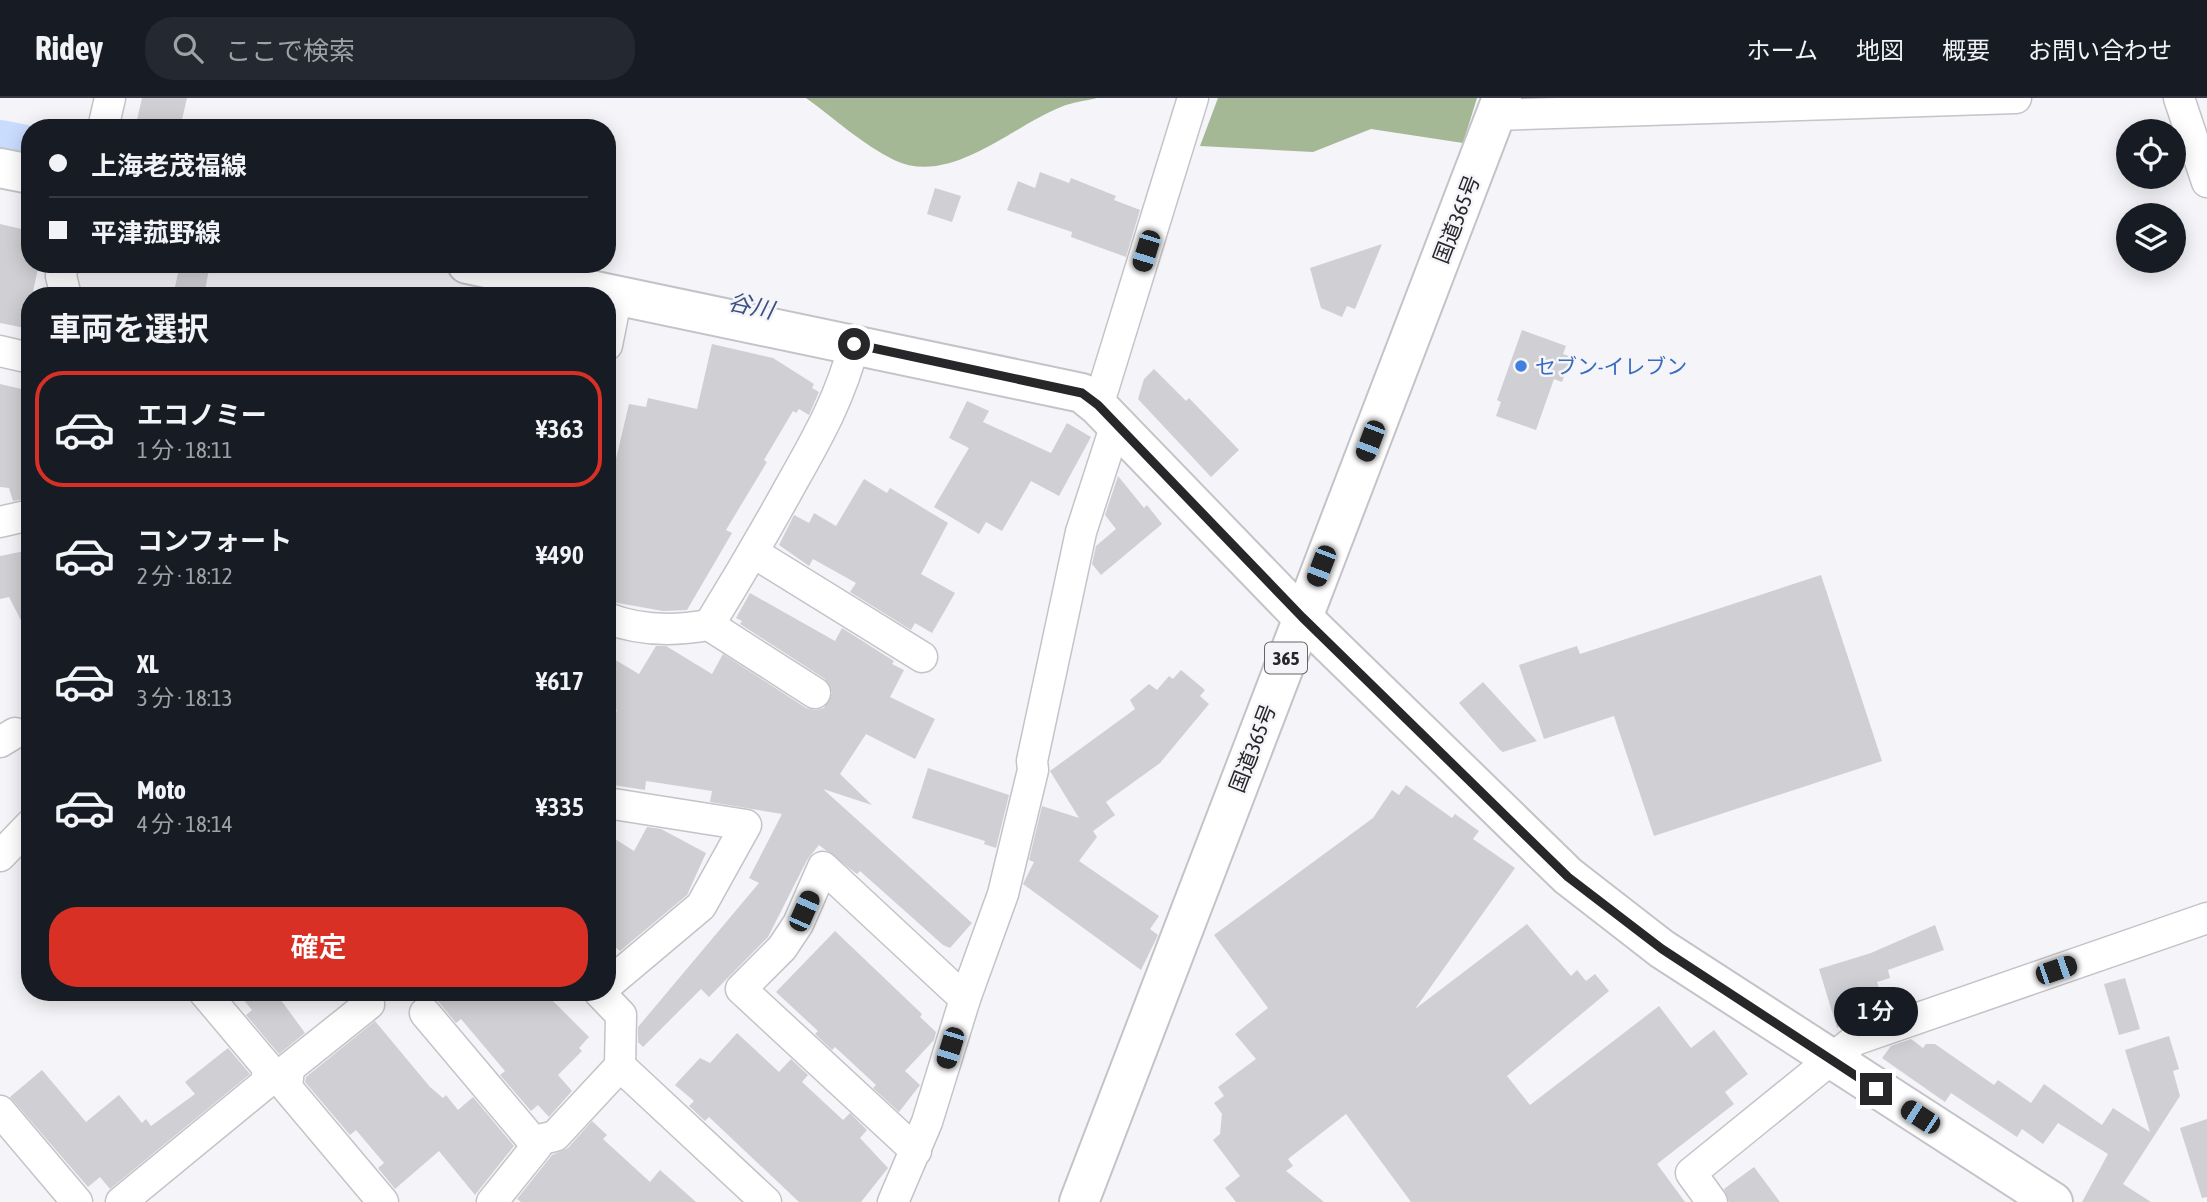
<!DOCTYPE html>
<html lang="ja">
<head>
<meta charset="utf-8">
<style>
  :root { --surface:#171b24; --page:#242831; --text:#f1f3f6; --muted:#9ea1a6; --line:#363941; --accent:#d93025 }
  body { margin:0; font-family:"Asap Condensed","Noto Sans JP",sans-serif; background:var(--page); color:var(--text); height:100vh; display:flex; flex-direction:column; font-size:26px; white-space:nowrap }
  * { box-sizing:border-box; margin:0 }
  p { font-size:23px; color:var(--muted) }
  .icon { flex:none; width:38px; height:38px; fill:none; stroke:currentColor; stroke-width:2; stroke-linecap:round; stroke-linejoin:round }
  .map { position:relative; flex:1; overflow:hidden }
  .panel { position:absolute; left:21px; top:189px; width:595px; height:714px; display:flex; flex-direction:column; background:var(--surface); border-radius:28px; box-shadow:0 4px 18px #0003 }
  .panel>* { flex:none }
  .hud { position:absolute; left:21px; top:21px; width:595px; height:154px; border-radius:28px; box-shadow:0 4px 18px #0003; display:grid; align-content:center; height:154px; padding:0 28px; background:var(--surface) }
  .tools { position:absolute; left:2116px; top:21px; display:grid; gap:14px }
  .tools a { display:grid; place-items:center; width:70px; height:70px; border-radius:50%; background:var(--surface); box-shadow:0 4px 18px #0003; font-size:35px }
  .end { position:absolute; width:32px; height:32px; margin:-16px; border:9px solid #272628; background:#fff; box-shadow:0 0 0 4px #fff }
  .from { border-radius:50% }
  .bubble { position:absolute; height:49px; border-radius:24px; background:var(--surface); box-shadow:0 4px 18px #0003; font-size:23px; font-weight:600; line-height:49px; text-align:center }
  .car { position:absolute; width:21px; height:42px; margin:-21px -10px; border-radius:9px; box-shadow:0 0 5px 2px #0007; background:linear-gradient(#222 24%,#8ab4d8 0 40%,#222 0 76%,#8ab4d8 0 86%,#222 0) }
  .hud b { display:flex; align-items:center; gap:24px; height:66px; font-size:26px }
  .hud b+b { border-top:2px solid var(--line) }
  .hud i { width:18px; height:18px; background:var(--text) }
  ul { padding:0; list-style:none }
  li { display:flex; align-items:center; gap:21px; height:116px; margin:0 14px 10px; padding:0 14px; border:4px solid transparent; border-radius:28px }
  li div { flex:1 }
  li b { display:block; font-size:26px }
  li em { font-style:normal; font-weight:600 }
  li.selected { border-color:var(--accent) }
  li>.icon { width:63px; height:63px; stroke-width:1.5 }
  h2 { padding:0 28px; font-size:32px; line-height:84px }
  .primary-button { display:flex; gap:14px; margin-top:auto; padding:14px 28px }
  .primary-button a { flex:1; height:80px; border-radius:28px; background:var(--accent); color:#fff; font-size:28px; font-weight:600; line-height:80px; text-align:center }
  header { display:flex; align-items:center; gap:42px; box-sizing:border-box; height:98px; padding:0 35px; background:var(--surface); border-bottom:2px solid var(--line) }
  header strong { font-size:33px }
  nav { display:flex; gap:38px; margin-inline-start:auto; font-size:24px }
  .search { width:490px; height:63px; background:var(--page); display:flex; align-items:center; gap:18px; box-sizing:border-box; padding:0 24px; border-radius:28px; color:var(--muted); font-size:26px }
  .map>svg:first-child { display:block }
  .forest { fill:#a4b896 }
  .lines { fill:none; stroke-linecap:round; stroke-linejoin:round }
  .river { stroke:#cadcfe; stroke-width:52 }
  .building { fill:#d0cfd3 }
  .minor-casing { stroke:#c4c3c7; stroke-width:33 }
  .secondary-casing { stroke:#c4c3c7; stroke-width:42 }
  .primary-casing { stroke:#c4c3c7; stroke-width:42 }
  .trunk-casing { stroke:#c4c3c7; stroke-width:42 }
  .minor { stroke:#fff; stroke-width:30 }
  .secondary { stroke:#fff; stroke-width:38 }
  .primary { stroke:#fff; stroke-width:38 }
  .trunk { stroke:#fff; stroke-width:38 }
  .route { stroke:#272628; stroke-width:9 }
  .shop-dot { fill:#3f7fe0; stroke:#f5f4f8; stroke-width:2.5 }
  .labels { text-anchor:middle; dominant-baseline:central; stroke-width:5; stroke-linejoin:round; paint-order:stroke }
  .shield { fill:#f5f4f8; stroke:#656466; stroke-width:2 }
  .shield-label { font-size:19px; font-weight:bold; fill:#272628 }
  .street-label { font-size:21px; fill:#272628; stroke:#f5f4f8 }
  .shop-label { font-size:21px; fill:#366cbe; stroke:#f5f4f8; text-anchor:start }
  .water-label { font-size:23px; font-style:italic; fill:#3b5280; stroke:#f5f4f8 }
</style>
</head>
<body>
<header>
<strong>Ridey</strong>
<div class="search"><svg class="icon" aria-label="search" viewBox="0 0 24 24"><circle cx="10" cy="10" r="6"/><path d="M15 15l6 6"/></svg>ここで検索</div>
<nav><a>ホーム</a><a>地図</a><a>概要</a><a>お問い合わせ</a></nav>
</header>
<div class="map">
<svg width="2207" height="1104" viewBox="0 0 2207 1104">
  <rect width="100%" height="100%" fill="#f5f4f8"/>
  <g class="forest">
    <path d="M 806,0 L 1097,0 C 1086,3 1072,4 1061,9 C 1012,28 950,89 894,62 C 863,47 834,20 806,0 Z"/>
    <polygon points="1218,0 1477,0 1463,45 1371,31 1313,54 1200,48"/>
  </g>
  <g class="lines">
    <polyline class="river" points="0,48 30,54"/>
  </g>
  <g class="building">
    <polygon points="142,0 187,0 180,30 135,30"/>
    <polygon points="1040,74 1069,85 1071,80 1116,98 1114,102 1140,112 1126,159 1071,139 1072,134 1007,112 1018,83 1035,90"/>
    <polygon points="935,90 961,98 952,124 927,116"/>
    <polygon points="0,126 30,133 30,166 39,166 32,198 30,198 30,231 0,225"/>
    <polygon points="1382,146 1355,211 1347,208 1342,219 1321,210 1310,170"/>
    <polygon points="180,166 210,166 204,198 173,198"/>
    <polygon points="1522,232 1566,248 1563,256 1571,259 1562,284 1554,281 1536,332 1496,318 1501,304 1497,302"/>
    <polygon points="712,246 773,260 814,286 812,290 819,294 809,317 799,311 796,315 793,313 764,362 767,364 726,432 732,435 687,512 663,513 607,503 612,449 607,448 607,363 615,365 629,306 646,309 648,300 697,311"/>
    <polygon points="1154,271 1186,303 1189,300 1239,352 1211,379 1138,301 1144,281"/>
    <polygon points="0,286 30,293 30,400 13,403 9,390 0,389"/>
    <polygon points="967,303 989,313 983,324 1051,355 1067,325 1091,339 1059,398 1031,383 1002,433 986,424 979,436 934,409 969,350 949,340"/>
    <polygon points="1118,378 1144,410 1147,407 1162,426 1101,477 1092,466 1096,448 1116,431 1105,417"/>
    <polygon points="864,381 887,395 890,390 948,425 921,476 955,495 932,535 915,525 911,532 850,494 856,485 813,461 809,468 779,447 794,417 809,425 814,415 836,428"/>
    <polygon points="30,452 30,540 9,499 0,501 0,458"/>
    <polygon points="1821,477 1882,663 1654,738 1614,618 1544,641 1519,567 1577,548 1580,556"/>
    <polygon points="750,495 835,543 842,530 894,563 892,566 904,572 890,599 935,621 915,661 866,636 840,676 872,707 823,691 972,825 950,850 943,847 860,773 857,776 819,747 807,762 768,839 709,899 701,891 643,949 638,944 638,929 759,785 749,780 782,716 710,704 712,693 646,683 645,692 607,686 607,630 617,612 607,606 607,557 639,576 656,548 666,548 712,576 723,556 806,610 815,612 824,610 832,595 825,581 740,526 742,523 736,520"/>
    <polygon points="1181,572 1205,592 1200,598 1209,606 1160,665 1106,704 1115,717 1093,733 1097,739 1079,763 1159,818 1150,831 1158,837 1141,872 1023,786 1034,764 1029,762 1042,708 1079,720 1050,673 1135,611 1130,602 1149,586 1157,592 1169,578 1173,581"/>
    <polygon points="1483,584 1537,643 1503,654 1500,652 1459,605"/>
    <polygon points="928,670 1009,697 996,750 984,746 985,743 912,720"/>
    <polygon points="1406,687 1452,720 1455,716 1479,733 1473,741 1515,770 1415,911 1527,826 1571,878 1577,872 1586,883 1595,876 1609,893 1507,978 1530,1007 1659,908 1691,950 1714,932 1748,976 1725,994 1734,1006 1657,1066 1685,1104 1411,1104 1346,1016 1288,1061 1293,1068 1286,1073 1324,1104 1236,1104 1225,1090 1240,1078 1213,1042 1220,1036 1222,1016 1214,1005 1224,998 1218,989 1256,961 1235,936 1268,910 1214,837 1373,720 1392,692 1399,697"/>
    <polygon points="647,729 661,731 706,755 687,797 620,853 607,842 607,736 634,753"/>
    <polygon points="1935,827 1944,852 1888,872 1890,880 1877,884 1886,913 1837,930 1819,871 1871,855"/>
    <polygon points="835,833 922,916 920,919 936,934 934,942 905,973 920,987 899,1014 873,990 876,987 835,949 832,952 815,936 818,933 776,894"/>
    <polygon points="2125,880 2140,931 2119,937 2104,886"/>
    <polygon points="237,894 275,894 305,935 279,956 246,917 252,912"/>
    <polygon points="423,894 544,894 589,939 579,950 582,953 558,977 572,993 549,1019 538,1007 531,1013 500,977 505,973 461,921 456,925 438,903"/>
    <polygon points="375,923 430,989 443,1000 446,997 458,1012 473,999 514,1048 475,1097 439,1053 395,1091 378,1070 384,1065 356,1032 350,1037 305,984 306,979"/>
    <polygon points="737,935 779,974 791,961 808,977 802,984 843,1022 850,1015 867,1032 860,1040 888,1070 861,1104 799,1104 709,1019 705,1023 689,1008 694,1003 675,987 700,960 710,965"/>
    <polygon points="2169,938 2179,971 2173,973 2180,998 2123,1086 2151,1104 2082,1104 2108,1056 2058,1025 2043,1046 2022,1031 2017,1039 1951,995 1945,1004 1882,960 1891,948 1911,941 1923,950 1926,946 1935,946 1994,987 1998,982 2031,1005 2044,986 2102,1027 2113,1010 2150,1034 2125,952"/>
    <polygon points="228,950 250,976 110,1091 100,1079 88,1089 10,999 42,972 86,1024 119,997 142,1025 146,1021 151,1028 195,996 185,984"/>
    <polygon points="2207,1021 2207,1099 2202,1100 2180,1030"/>
    <polygon points="592,1023 607,1037 603,1041 650,1084 660,1072 696,1104 521,1104 517,1101 552,1057 568,1050"/>
    <polygon points="1754,1069 1780,1104 1729,1104 1724,1091"/>
  </g>
  <g class="lines">
    <g class="minor-casing">
      <g id="minor">
        <polyline points="2179,0 2207,84"/>
        <polyline points="1496,17 2016,0"/>
        <polyline points="103,30 110,0"/>
        <polyline points="63,166 61,178 66,198"/>
        <polyline points="607,247 617,197"/>
        <polyline points="0,253 30,260"/>
        <polyline points="1098,308 1193,0"/>
        <polyline points="0,424 30,417"/>
        <polyline points="754,455 922,559"/>
        <path d="M 607,520 C 639,533 675,533 709,527 L 815,595"/>
        <path d="M 709,527 C 738,480 766,432 793,383 C 818,339 842,296 854,246"/>
        <polyline points="0,644 15,635"/>
        <polyline points="607,705 746,727 701,808 607,887"/>
        <polyline points="0,758 30,727"/>
        <polyline points="367,894 369,906 289,970 287,990 383,1104"/>
        <polyline points="599,894 621,917 620,968 766,1104"/>
        <polyline points="425,915 537,1048 492,1104"/>
        <polyline points="0,1013 77,1104"/>
        <polyline points="534,1043 555,1038 620,968"/>
        <polyline points="916,1053 741,891 782,850 798,826 823,769 965,901"/>
        <polyline points="121,1104 266,985 268,970 204,894"/>
        <polyline points="893,1104 927,1024 965,901 1003,796 1033,672 1032,663 1081,434 1116,326"/>
        <polyline points="1712,1104 1691,1075 1855,942 2207,820"/>
      </g>
    </g>
    <g class="secondary-casing">
      <polyline id="secondary" points="1302,519 1568,778 1662,851 2053,1104"/>
    </g>
    <g class="primary-casing">
      <g id="primary">
        <polyline points="0,70 30,76"/>
        <polyline points="467,166 1082,295 1098,308 1302,519"/>
      </g>
    </g>
    <g class="trunk-casing">
      <polyline id="trunk" points="1079,1104 1502,0"/>
    </g>
    <use href="#minor" class="minor"/>
    <use href="#secondary" class="secondary"/>
    <use href="#primary" class="primary"/>
    <use href="#trunk" class="trunk"/>
  </g>
  <g class="lines">
    <polyline class="route" points="854,246 1082,295 1098,307 1302,519 1568,779 1662,851 1876,991"/>
  </g>
  <circle class="shop-dot" cx="1521" cy="268" r="7"/>
  <g class="labels">
    <rect class="shield" x="1265" y="544.5" width="42" height="31" rx="5"/>
    <g class="shield-label">
      <text x="1286" y="560">365</text>
    </g>
    <g class="street-label">
      <text transform="translate(1456 121) rotate(-69)">国道365号</text>
      <text transform="translate(1252 650) rotate(-69)">国道365号</text>
    </g>
    <g class="shop-label">
      <text x="1535" y="268">セブン-イレブン</text>
    </g>
    <g class="water-label">
      <text transform="translate(751 208) rotate(12)">谷川</text>
    </g>
  </g>
</svg>
<div class="tools">
<a><svg class="icon" aria-label="locate" viewBox="0 0 24 24"><circle cx="12" cy="12" r="6"/><path d="M12 2v4M12 18v4M2 12h4M18 12h4"/></svg></a>
<a><svg class="icon" aria-label="layers" viewBox="0 0 24 24"><path d="M12 4l9 5-9 5-9-5zM3 14l9 5 9-5"/></svg></a>
</div>
<i class="end from" style="left:854px;top:246px"></i>
<i class="end" style="left:1876px;top:991px"></i>
<div class="bubble" style="left:1834px;top:889px;width:84px">1 分</div>
<i class="car" style="left:1146px;top:153px;rotate:197deg"></i>
<i class="car" style="left:1370px;top:343px;rotate:201deg"></i>
<i class="car" style="left:1321px;top:468px;rotate:201deg"></i>
<i class="car" style="left:804px;top:813px;rotate:24deg"></i>
<i class="car" style="left:2056px;top:872px;rotate:71deg"></i>
<i class="car" style="left:950px;top:950px;rotate:197deg"></i>
<i class="car" style="left:1920px;top:1019px;rotate:303deg"></i>
<div class="hud">
<b><i class="from"></i>上海老茂福線</b>
<b><i></i>平津菰野線</b>
</div>
<section class="panel">
<h2>車両を選択</h2>
<ul>
<li class="selected"><svg class="icon" aria-label="car" viewBox="0 0 24 24"><path d="M5 17H2v-5l4-1 3-4h7l3 4 3 1v5h-3M9 17h6M6 11h13"/><circle cx="7" cy="17" r="2"/><circle cx="17" cy="17" r="2"/></svg><div><b>エコノミー</b><p>1 分 · 18:11</p></div><em>¥363</em></li>
<li><svg class="icon" aria-label="car" viewBox="0 0 24 24"><path d="M5 17H2v-5l4-1 3-4h7l3 4 3 1v5h-3M9 17h6M6 11h13"/><circle cx="7" cy="17" r="2"/><circle cx="17" cy="17" r="2"/></svg><div><b>コンフォート</b><p>2 分 · 18:12</p></div><em>¥490</em></li>
<li><svg class="icon" aria-label="car" viewBox="0 0 24 24"><path d="M5 17H2v-5l4-1 3-4h7l3 4 3 1v5h-3M9 17h6M6 11h13"/><circle cx="7" cy="17" r="2"/><circle cx="17" cy="17" r="2"/></svg><div><b>XL</b><p>3 分 · 18:13</p></div><em>¥617</em></li>
<li><svg class="icon" aria-label="car" viewBox="0 0 24 24"><path d="M5 17H2v-5l4-1 3-4h7l3 4 3 1v5h-3M9 17h6M6 11h13"/><circle cx="7" cy="17" r="2"/><circle cx="17" cy="17" r="2"/></svg><div><b>Moto</b><p>4 分 · 18:14</p></div><em>¥335</em></li>
</ul>
<div class="primary-button"><a>確定</a></div>
</section>
</div>
</body>
</html>
